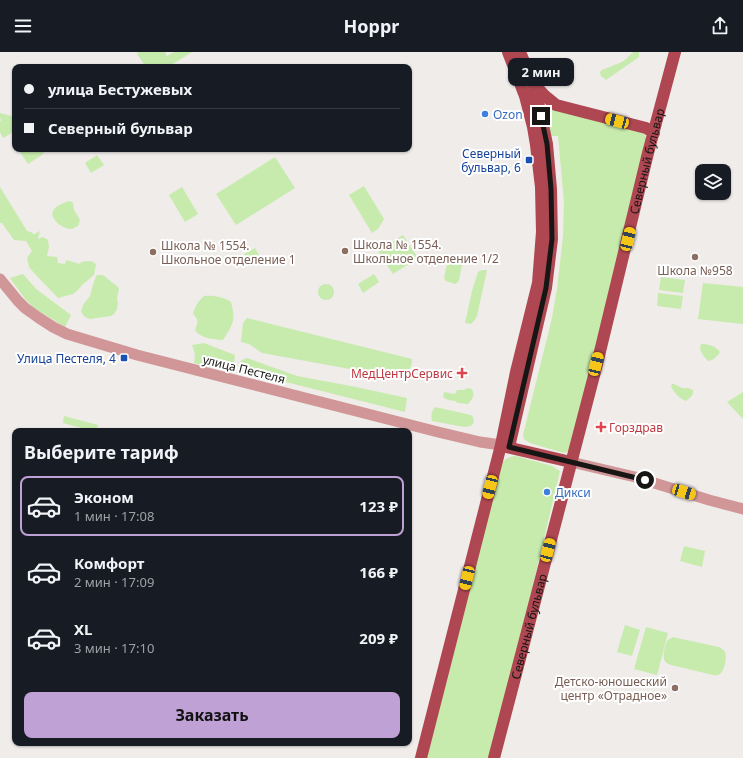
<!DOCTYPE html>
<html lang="ru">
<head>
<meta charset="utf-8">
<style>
  :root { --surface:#171b24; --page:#20242c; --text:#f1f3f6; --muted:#9ea1a6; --line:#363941; --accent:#c0a1d6 }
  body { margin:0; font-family:"Noto Sans",sans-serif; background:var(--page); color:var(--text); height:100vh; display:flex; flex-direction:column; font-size:15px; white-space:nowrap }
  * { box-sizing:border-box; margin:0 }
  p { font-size:13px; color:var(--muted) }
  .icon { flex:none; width:22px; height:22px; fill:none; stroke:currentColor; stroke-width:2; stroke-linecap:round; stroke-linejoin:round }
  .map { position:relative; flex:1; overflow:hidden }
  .details { position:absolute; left:12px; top:376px; width:400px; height:318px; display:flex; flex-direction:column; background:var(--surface); border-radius:8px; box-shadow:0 1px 3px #0004 }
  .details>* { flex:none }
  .guide { position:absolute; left:12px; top:12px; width:400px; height:88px; border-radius:8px; box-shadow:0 1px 3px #0004; display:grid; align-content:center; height:88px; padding:0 12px; background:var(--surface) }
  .controls { position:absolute; left:695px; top:112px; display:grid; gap:8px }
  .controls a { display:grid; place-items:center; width:36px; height:36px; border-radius:8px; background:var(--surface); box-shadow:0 1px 3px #0004; font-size:20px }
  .end { position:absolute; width:18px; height:18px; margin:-9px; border:5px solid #171615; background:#fff; box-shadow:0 0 0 2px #fff }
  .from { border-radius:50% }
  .bubble { position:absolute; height:28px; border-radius:8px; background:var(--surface); box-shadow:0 1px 3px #0004; font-size:13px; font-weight:700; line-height:28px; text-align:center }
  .car { position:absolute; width:12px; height:24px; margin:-12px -6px; border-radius:5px; box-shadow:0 0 3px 1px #0007; background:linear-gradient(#f5c518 24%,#345 0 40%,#f5c518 0 76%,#345 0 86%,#f5c518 0) }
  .guide b { display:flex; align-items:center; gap:14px; height:38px; font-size:15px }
  .guide b+b { border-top:1px solid var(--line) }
  .guide i { width:10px; height:10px; background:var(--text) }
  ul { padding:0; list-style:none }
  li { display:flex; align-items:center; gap:12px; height:60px; margin:0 8px 6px; padding:0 4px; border:2px solid transparent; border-radius:8px }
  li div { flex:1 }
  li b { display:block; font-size:15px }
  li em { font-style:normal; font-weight:700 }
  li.on { border-color:var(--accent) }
  li>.icon { width:36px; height:36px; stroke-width:1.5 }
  h2 { padding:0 12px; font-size:18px; line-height:48px }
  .cta { display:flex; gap:8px; margin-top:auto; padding:8px 12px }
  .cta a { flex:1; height:46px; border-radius:8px; background:var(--accent); color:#111; font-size:16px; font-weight:700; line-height:46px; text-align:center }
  header { display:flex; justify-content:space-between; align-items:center; height:52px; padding:0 12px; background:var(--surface); font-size:18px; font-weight:700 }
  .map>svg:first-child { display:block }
  .green { fill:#c7ebac }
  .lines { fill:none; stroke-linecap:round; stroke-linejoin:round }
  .minor { stroke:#d19698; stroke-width:11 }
  .major { stroke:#ae4751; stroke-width:12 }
  .route { stroke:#171615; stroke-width:5 }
  .shop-dot { fill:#3f7fe0; stroke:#fff; stroke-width:1.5 }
  .transit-dot { fill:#1a4fb4; stroke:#fff; stroke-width:1.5 }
  .education-dot { fill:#8d6e63; stroke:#fff; stroke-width:1.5 }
  .health-dot { fill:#e0444e; stroke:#fff; stroke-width:1.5 }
  .labels { text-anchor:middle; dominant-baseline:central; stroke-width:4; stroke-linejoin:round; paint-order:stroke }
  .shop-label { font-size:12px; fill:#366cbe; stroke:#fff; text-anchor:start }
  .transit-label { font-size:12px; fill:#164399; stroke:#fff; text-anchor:end }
  .street-label { font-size:12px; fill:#171615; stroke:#fff }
  .education-label { font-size:12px; fill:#785e54; stroke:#fff; text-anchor:start }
  .health-label { font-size:12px; fill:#be3a42; stroke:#fff; text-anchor:end }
</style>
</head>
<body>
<header><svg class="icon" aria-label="menu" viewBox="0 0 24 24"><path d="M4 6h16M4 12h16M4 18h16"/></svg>Hoppr<svg class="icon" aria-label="share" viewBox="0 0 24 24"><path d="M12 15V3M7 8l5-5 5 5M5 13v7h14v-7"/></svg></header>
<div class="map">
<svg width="743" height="706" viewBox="0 0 743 706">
  <rect width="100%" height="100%" fill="#efecea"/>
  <g class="green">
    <polygon points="138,0 165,0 167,4 174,0 192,0 168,15 146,15 137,2"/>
    <polygon points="633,0 639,0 639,5 606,28 601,24 600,20 602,18 622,10 626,7"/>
    <polygon points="543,53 643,80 647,87 648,92 569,399 564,401 530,391 524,387 523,383 552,266 557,237 563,184 564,150 558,84 548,84"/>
    <polygon points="0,61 15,65 15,79 3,86 0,80 0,69 1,69 0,65"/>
    <polygon points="24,97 46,97 42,103 28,112 20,100"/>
    <polygon points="97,103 104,113 91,121 85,111"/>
    <polygon points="275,105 295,136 236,173 216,142"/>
    <polygon points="364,134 384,167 378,177 372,181 349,143"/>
    <polygon points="0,135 27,179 33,181 33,183 40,179 38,187 43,185 48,188 49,195 47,204 57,205 58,211 65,212 66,208 80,212 81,210 91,209 96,212 94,223 82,233 79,237 73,242 58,246 35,222 29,215 27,206 32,199 26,189 14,188 2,171 0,171"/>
    <polygon points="182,135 198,162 185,170 169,143"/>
    <path d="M 70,149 L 73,151 L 74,158 L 80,168 L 78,174 C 76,175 74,176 72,177 C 64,178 49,167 53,159 C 55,154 65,150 70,149 Z"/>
    <polygon points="403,183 418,206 393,222 378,199"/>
    <polygon points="255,196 261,207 249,213 244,202"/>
    <polygon points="452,204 461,206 463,209 459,228 458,230 455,232 446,229 444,226 448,208 449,206"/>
    <polygon points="482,218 487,218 477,264 474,269 471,272 465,271 472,239 478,220"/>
    <polygon points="23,222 36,237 71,263 65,275 34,256 25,247 10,226"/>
    <polygon points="374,222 379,230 363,241 358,232"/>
    <polygon points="97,223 103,223 119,236 117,247 118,251 117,257 114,262 111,264 90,267 85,265 81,260 83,253 90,244 94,229"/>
    <polygon points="661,225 685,228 683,241 659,238"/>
    <polygon points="703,231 743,235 743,272 698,267"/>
    <circle cx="326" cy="240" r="8"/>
    <polygon points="658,241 683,244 681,257 657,254"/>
    <path d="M 204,244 C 213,243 224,245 231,250 C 236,269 233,272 223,288 C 213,287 201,287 195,278 C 198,270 199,268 193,262 C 195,255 198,249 204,244 Z"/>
    <path d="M 247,266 L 412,307 L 412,311 L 408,322 C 399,326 386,320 377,318 L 372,321 L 262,301 L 249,292 L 241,290 L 243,271 Z"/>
    <polygon points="204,291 235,303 233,321 194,311 195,302 192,293"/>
    <path d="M 701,292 C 708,292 716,294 720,300 C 718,304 712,309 708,309 C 704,305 698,298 701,292 Z"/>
    <polygon points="247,306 297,324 351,334 407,346 405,360 238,318 239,311 242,308"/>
    <path d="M 672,332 L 674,332 L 682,336 L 688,336 L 693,338 C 694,343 690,346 686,349 C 681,348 673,340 671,334 Z"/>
    <path d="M 467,336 L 472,337 C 475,344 473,346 468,352 L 458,351 L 455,349 L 448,348 L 443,345 L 444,340 L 455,342 L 457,338 L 464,338 Z"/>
    <polygon points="743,340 743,367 727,350"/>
    <path d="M 435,355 L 471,363 L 473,365 L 474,370 L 471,374 L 464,375 L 432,369 C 431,364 431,360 435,355 Z"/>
    <polygon points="64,364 98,373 96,379 85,379 85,377 63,371"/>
    <path d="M 516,404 L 552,414 L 560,419 L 492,706 L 427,706 L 502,411 C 506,406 509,405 516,404 Z"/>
    <polygon points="684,494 705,499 702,515 680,509"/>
    <polygon points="625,573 640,578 632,604 617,600"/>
    <polygon points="646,575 668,581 657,623 634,617"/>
    <path d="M 673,585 L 677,586 L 719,595 C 722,597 723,597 725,600 C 727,605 725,618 720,622 C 717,624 716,623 713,623 L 671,613 C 668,612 664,610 664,606 C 663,602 665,593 667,589 C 669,587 670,587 673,585 Z"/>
  </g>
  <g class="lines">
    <g class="minor">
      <polyline points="0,227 18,249 25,256 39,266 53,275 67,282 137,303 438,380 480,390 501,393"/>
      <polyline points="571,410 635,425 709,448 743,457"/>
    </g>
    <g class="major">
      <polyline points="535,33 545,44 556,53 646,76 654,81"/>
      <polyline points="502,394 571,410"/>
      <polyline points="509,395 546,236 552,187 551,137 547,92 541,64 542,66 533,31 520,0"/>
      <polyline points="421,706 501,393 516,320 538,231 542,180 541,135 536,93 533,75 525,44 508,0"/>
      <path id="s1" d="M 494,706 L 597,312 L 648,101 L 675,0"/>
    </g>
  </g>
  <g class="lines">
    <polyline class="route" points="541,64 547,92 551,137 552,187 546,236 509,395 645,428"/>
  </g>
  <g class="shop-dot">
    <circle cx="485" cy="62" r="4"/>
    <circle cx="547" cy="440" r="4"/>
  </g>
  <g class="transit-dot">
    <rect x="525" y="104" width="8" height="8" rx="2"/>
    <rect x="120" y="302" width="8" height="8" rx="2"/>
  </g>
  <g class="education-dot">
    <circle cx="345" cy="199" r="4"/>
    <circle cx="153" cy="200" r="4"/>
    <circle cx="695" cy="205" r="4"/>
    <circle cx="675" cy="636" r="4"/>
  </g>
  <g class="health-dot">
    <path d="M460 315h4v4h4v4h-4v4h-4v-4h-4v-4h4z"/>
    <path d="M599 369h4v4h4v4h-4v4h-4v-4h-4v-4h4z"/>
  </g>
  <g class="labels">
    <g class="shop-label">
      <text x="493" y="62">Ozon</text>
      <text x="555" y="440">Дикси</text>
    </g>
    <g class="transit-label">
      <text x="521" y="101">Северный<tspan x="521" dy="14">бульвар, 6</tspan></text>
      <text x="116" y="306">Улица Пестеля, 4</text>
    </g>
    <g class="street-label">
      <text stroke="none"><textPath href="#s1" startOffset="616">Северный бульвар</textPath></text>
      <text transform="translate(244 317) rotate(14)">улица Пестеля</text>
      <text stroke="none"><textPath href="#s1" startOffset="136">Северный бульвар</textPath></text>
    </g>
    <g class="education-label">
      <text x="353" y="192">Школа № 1554.<tspan x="353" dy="14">Школьное отделение 1/2</tspan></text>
      <text x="161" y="193">Школа № 1554.<tspan x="161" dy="14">Школьное отделение 1</tspan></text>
      <text x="695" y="218" text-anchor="middle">Школа №958</text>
      <text x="667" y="629" text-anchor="end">Детско-юношеский<tspan x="667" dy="14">центр «Отрадное»</tspan></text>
    </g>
    <g class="health-label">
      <text x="453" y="321">МедЦентрСервис</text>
      <text x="609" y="375" text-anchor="start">Горздрав</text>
    </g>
  </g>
</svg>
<div class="controls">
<a><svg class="icon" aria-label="layers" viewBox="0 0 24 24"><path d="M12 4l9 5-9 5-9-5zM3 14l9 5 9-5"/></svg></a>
</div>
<i class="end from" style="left:645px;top:428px"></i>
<i class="end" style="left:541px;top:64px"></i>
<div class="bubble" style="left:508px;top:6px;width:66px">2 мин</div>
<i class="car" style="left:617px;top:69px;rotate:285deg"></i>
<i class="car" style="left:628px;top:187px;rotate:14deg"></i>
<i class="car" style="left:596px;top:312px;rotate:14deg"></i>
<i class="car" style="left:490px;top:435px;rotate:194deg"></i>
<i class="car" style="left:684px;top:440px;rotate:107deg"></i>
<i class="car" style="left:548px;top:498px;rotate:15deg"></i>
<i class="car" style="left:467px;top:526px;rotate:194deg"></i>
<div class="guide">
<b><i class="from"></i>улица Бестужевых</b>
<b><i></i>Северный бульвар</b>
</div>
<section class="details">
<h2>Выберите тариф</h2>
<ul>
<li class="on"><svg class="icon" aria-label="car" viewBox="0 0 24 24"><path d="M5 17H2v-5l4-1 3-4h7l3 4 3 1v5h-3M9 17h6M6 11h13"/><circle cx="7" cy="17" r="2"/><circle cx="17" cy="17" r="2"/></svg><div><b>Эконом</b><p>1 мин · 17:08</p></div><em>123 ₽</em></li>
<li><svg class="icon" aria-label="car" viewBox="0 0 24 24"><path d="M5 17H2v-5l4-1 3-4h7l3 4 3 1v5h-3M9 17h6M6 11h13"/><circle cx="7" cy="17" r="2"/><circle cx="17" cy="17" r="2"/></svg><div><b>Комфорт</b><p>2 мин · 17:09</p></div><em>166 ₽</em></li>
<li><svg class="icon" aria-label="car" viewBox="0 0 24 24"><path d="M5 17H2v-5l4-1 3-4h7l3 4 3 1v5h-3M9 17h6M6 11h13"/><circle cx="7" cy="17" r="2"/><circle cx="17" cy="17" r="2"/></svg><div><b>XL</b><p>3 мин · 17:10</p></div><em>209 ₽</em></li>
</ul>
<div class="cta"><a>Заказать</a></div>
</section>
</div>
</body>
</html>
